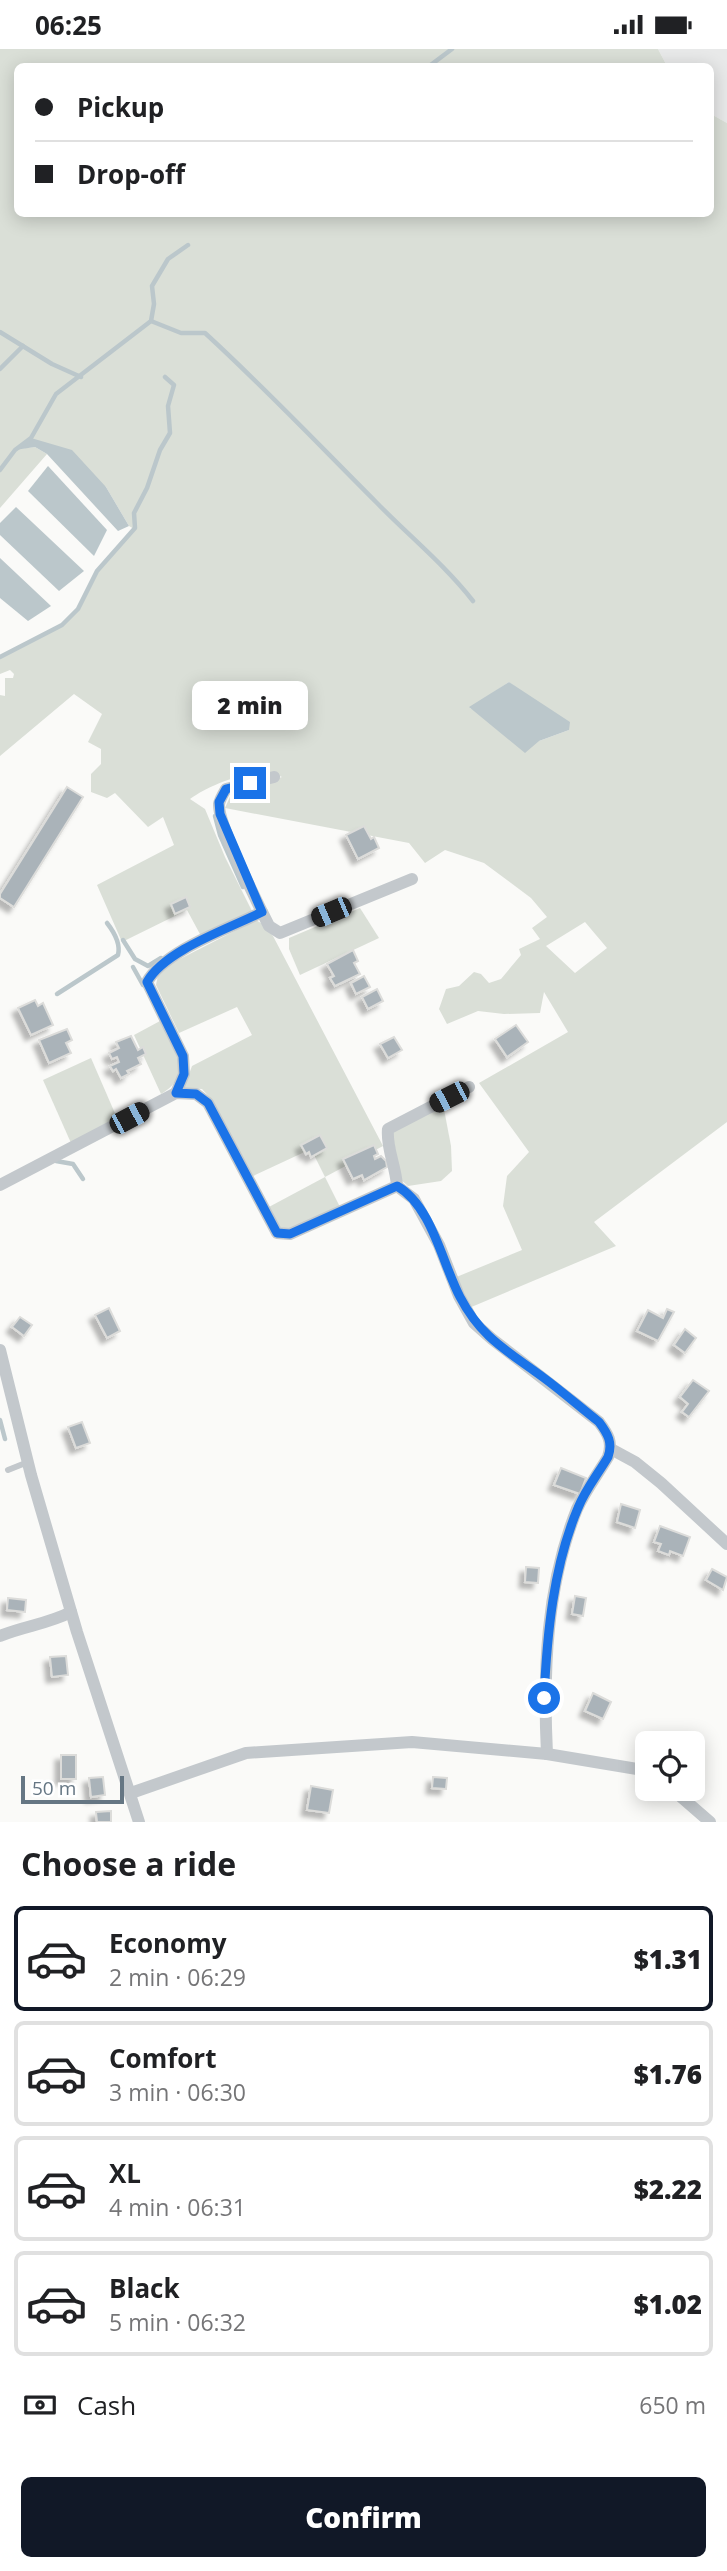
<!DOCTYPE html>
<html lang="en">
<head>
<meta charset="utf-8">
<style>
  :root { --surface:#fff; --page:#f2f2f2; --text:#202124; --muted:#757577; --line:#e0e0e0; --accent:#111827 }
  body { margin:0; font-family:"Open Sans",sans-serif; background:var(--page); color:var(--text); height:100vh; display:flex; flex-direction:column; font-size:26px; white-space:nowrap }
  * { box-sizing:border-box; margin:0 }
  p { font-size:23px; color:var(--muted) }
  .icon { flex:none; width:38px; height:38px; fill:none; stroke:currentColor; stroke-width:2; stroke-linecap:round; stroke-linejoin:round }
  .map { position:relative; height:1773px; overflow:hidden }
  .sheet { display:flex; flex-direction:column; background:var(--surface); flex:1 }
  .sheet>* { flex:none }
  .hud { position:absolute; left:14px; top:14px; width:700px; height:154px; border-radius:10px; box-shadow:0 4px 18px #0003; display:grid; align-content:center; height:154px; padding:0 21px; background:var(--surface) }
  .controls { position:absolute; left:635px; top:1682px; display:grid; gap:14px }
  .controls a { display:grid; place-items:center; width:70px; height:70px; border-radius:10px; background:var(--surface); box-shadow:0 4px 18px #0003; font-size:35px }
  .scale { position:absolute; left:21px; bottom:18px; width:103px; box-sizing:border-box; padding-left:7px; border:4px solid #657683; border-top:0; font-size:19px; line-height:24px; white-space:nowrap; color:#657683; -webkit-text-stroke:5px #fff; paint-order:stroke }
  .end { position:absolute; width:32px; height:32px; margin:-16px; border:9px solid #1a73e8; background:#fff; box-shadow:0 0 0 4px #fff }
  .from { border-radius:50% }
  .bubble { position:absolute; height:49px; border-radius:10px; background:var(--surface); box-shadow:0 4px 18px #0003; font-size:23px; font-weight:800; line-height:49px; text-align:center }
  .car { position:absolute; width:21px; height:42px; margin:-21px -10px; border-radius:9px; box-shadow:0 0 5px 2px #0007; background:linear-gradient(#222 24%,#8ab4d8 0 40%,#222 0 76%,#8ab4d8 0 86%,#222 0) }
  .hud b { display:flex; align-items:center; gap:24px; height:66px; font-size:26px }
  .hud b+b { border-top:2px solid var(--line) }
  .hud i { width:18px; height:18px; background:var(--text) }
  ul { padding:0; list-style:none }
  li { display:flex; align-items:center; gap:21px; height:105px; margin:0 14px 10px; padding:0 7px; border:4px solid var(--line); border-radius:10px }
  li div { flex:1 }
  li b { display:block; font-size:26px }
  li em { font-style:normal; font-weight:800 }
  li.active { border-color:var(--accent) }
  li>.icon { width:63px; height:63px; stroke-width:1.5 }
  h2 { padding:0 21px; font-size:32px; line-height:84px }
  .pay { display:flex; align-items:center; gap:18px; height:77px; padding:0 21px; font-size:26px }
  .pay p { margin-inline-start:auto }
  .cta { display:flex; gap:14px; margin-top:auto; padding:14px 21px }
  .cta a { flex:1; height:80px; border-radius:10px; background:var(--accent); color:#fff; font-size:28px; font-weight:800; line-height:80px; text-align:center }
  .status { display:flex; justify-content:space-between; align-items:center; height:49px; padding:0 35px; background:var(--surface); direction:ltr }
  .status svg { height:19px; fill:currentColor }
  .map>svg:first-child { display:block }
  .built { fill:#e8e9e9 }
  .green { fill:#dadfd7; fill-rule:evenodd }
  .water { fill:#bbc7cb }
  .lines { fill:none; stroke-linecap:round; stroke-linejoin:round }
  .stream { stroke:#bbc7cb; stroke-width:4.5 }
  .building { fill:#aab3b9; stroke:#dcdcda; stroke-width:2; filter:url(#shadow) }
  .lane { stroke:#c3c8cc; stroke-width:6 }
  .street { stroke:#c3c8cc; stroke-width:12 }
  .route { stroke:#1a73e8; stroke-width:9 }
</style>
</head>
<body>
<div class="status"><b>06:25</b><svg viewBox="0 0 49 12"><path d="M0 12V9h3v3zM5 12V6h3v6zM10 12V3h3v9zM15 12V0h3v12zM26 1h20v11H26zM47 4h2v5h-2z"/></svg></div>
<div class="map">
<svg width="727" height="1773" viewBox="0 0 727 1773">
  <defs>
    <filter id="shadow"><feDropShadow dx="-5.5" dy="5.5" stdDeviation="2" flood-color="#0004"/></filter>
  </defs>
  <rect width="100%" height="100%" fill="#fafaf8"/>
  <polygon class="built" points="658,0 727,0 727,74 711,65 710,18 667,17"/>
  <g class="green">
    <path d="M 0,0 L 658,0 L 667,17 L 18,18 L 18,164 L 710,164 L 711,65 L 727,74 L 727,1073 L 594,1173 L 616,1197 L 469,1259 L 454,1229 L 522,1201 L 503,1157 L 507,1127 L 529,1103 L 479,1034 L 568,983 L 544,943 L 540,964 L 504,965 L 478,962 L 447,975 L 439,960 L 446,940 L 459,937 L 474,923 L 481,925 L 489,934 L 501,930 L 521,906 L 519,900 L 540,890 L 532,879 L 547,868 L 531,849 L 484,814 L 445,801 L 425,814 L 409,794 L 225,759 L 232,743 L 282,728 C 257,716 211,735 190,750 L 205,760 L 225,808 L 252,862 L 201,887 L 187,861 L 122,893 L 97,836 L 174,796 L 163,768 L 148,778 L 115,744 L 107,749 L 91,743 L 91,725 L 101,715 L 101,700 L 88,693 L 102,665 L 74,645 L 0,707 L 0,646 L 5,647 L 5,629 L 13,629 L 14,625 L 10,621 L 0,625 L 0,608 L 62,576 L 78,561 L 97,522 L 134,480 L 129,477 L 106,438 L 31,389 L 16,400 L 35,398 L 47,405 L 0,459 ZM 509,633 L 569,681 L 539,692 L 470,659 ZM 585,873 L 607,899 L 575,924 L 546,897 Z"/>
    <polygon points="360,859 379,889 300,926 289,900 289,889"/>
    <polygon points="256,871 264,876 273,887 383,1097 325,1128 340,1158 291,1181 277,1178 267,1159 325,1128 311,1100 251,1128 213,1052 202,1040 184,1039 192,1017 252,986 237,958 179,984 156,936 158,926 174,913"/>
    <path d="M 160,972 C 173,997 195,1026 161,1045 L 134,986 Z"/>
    <polygon points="91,1009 117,1069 71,1094 43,1031"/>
    <polygon points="443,1055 451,1097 452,1122 441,1132 408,1137 401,1131 392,1083"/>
  </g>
  <g class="water">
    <polygon points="31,389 72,401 106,438 129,477 118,482 47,405 35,398 15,401"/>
    <polygon points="48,417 107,481 94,507 28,442"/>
    <polygon points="16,458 84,522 59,542 0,486 0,474"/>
    <polygon points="0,509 51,557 28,572 0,549"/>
    <polygon points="509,633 570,673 569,681 539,692 525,704 469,658"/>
  </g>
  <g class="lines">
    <g class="stream">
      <polyline points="428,18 452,0"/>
      <path d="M 151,272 L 181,284 L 205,284 C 264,338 319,396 376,453 C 408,486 444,515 473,552"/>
      <polyline points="0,283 52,315 81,328"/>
      <polyline points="0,320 23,297"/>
      <polyline points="0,421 15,401 31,389 56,345 151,272 154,255 152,237 168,210 188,196"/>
      <polyline points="0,608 62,576 78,560 97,522 135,479 134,464 147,439 160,401 170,384 168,357 174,336 165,328"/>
      <polyline points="215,767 220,786 243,838"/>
      <polyline points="123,891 135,910 148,917 161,909"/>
      <polyline points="133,918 143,936"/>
      <path d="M 57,945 L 118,906 C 121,894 114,883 107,874"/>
      <polyline points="56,1112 73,1115 83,1130"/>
      <polyline points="0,1371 5,1390"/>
    </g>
  </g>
  <g class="building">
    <polygon points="67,738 83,748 14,858 0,849 0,845"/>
    <polygon points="364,777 371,790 374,788 379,799 358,810 346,786"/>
    <polygon points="186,848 190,858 175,865 171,855"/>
    <polygon points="353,901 358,912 354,914 360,925 335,937 330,929 334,927 327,915"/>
    <polygon points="364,927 370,938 356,945 351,934"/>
    <polygon points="377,940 383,952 368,960 362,948"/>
    <polygon points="35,951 38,957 43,954 53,976 31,986 18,959"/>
    <polygon points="516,976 528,993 507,1008 495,990"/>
    <polygon points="67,980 72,991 66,994 71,1004 49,1014 39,991"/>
    <polygon points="131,987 138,1001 143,998 146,1005 138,1009 141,1015 127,1022 129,1025 121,1029 116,1020 113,1022 110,1017 119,1013 117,1008 112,1010 109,1004 119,999 116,993"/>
    <polygon points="394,988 402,1001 388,1009 380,995"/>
    <polygon points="320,1086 327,1099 311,1108 309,1103 306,1105 301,1096"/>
    <polygon points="374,1096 378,1105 374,1107 375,1110 381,1107 386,1112 387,1118 364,1131 362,1126 353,1130 343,1110"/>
    <polygon points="109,1259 120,1282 107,1289 95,1266"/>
    <polygon points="667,1260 674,1263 658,1292 637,1282 648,1261 663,1269"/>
    <polygon points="20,1268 32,1276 24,1287 12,1278"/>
    <polygon points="685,1280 696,1289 685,1304 674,1296"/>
    <polygon points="693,1331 709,1342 689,1368 682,1363 688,1355 680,1348"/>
    <polygon points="82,1373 90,1394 76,1399 68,1378"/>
    <polygon points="561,1419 586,1429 580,1445 554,1436"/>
    <polygon points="621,1455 640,1461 635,1479 617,1473"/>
    <polygon points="660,1477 690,1488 683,1507 670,1502 669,1506 658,1502 661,1495 654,1493"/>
    <polygon points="526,1518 539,1519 538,1534 525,1533"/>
    <polygon points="712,1520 727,1528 723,1541 706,1531"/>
    <polygon points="575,1547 586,1549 583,1567 572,1565"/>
    <polygon points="8,1549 26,1551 25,1563 7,1561"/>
    <polygon points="66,1607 68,1626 52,1628 50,1608"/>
    <polygon points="593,1644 611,1653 603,1670 585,1662"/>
    <rect x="61" y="1706" width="15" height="24"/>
    <polygon points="103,1728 105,1746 91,1748 89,1729"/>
    <polygon points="433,1728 447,1729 446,1740 432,1739"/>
    <polygon points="311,1737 333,1741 329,1764 307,1761"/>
    <polygon points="111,1762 111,1773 97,1773 96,1763"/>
  </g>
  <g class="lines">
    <polyline class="lane" points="8,1421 28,1413"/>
    <g class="street">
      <path d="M 262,863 C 252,842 218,775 219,755 C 220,750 223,745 226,740 L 274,728"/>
      <path d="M 176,1044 L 184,1025 L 183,1007 L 147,933 C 165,901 228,880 262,863 L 269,877 L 280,884 L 412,830"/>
      <path d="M 0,1136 L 176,1044 L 196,1045 L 208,1054 L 277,1184 L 290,1185 L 397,1137 C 396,1117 386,1099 388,1080 L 469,1038"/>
      <path d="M 397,1137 L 414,1150 L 439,1196 L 459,1247 L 474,1274 L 492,1290 L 599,1373 C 608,1385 613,1393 608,1408 C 598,1425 585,1442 577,1460 C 546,1537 543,1623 547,1705"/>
      <polyline points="0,1301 31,1426 77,1583 139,1773"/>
      <polyline points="611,1400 635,1413 661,1434 727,1495"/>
      <path d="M 0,1587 C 24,1577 48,1575 71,1563"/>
      <polyline points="672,1740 710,1773"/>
      <polyline points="131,1744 246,1704 412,1693 547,1705 637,1720 648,1724"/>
    </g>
  </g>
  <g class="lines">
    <path class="route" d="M 250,734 L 226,740 L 219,753 L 220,765 L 262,863 C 228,880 165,901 147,933 L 183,1007 L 184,1025 L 176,1044 L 196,1045 L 208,1054 L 277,1184 L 290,1185 L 397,1137 C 432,1157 442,1214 460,1248 C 482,1290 508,1302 544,1329 C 563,1343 581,1359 599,1373 C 608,1385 613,1394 608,1408 C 598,1425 585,1441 578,1459 C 553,1518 547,1586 544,1649"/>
  </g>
</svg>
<div class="controls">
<a><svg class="icon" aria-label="locate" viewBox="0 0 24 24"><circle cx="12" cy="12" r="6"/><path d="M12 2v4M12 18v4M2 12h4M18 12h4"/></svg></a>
</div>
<div class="scale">50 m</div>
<i class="end from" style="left:544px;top:1649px"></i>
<i class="end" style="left:250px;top:734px"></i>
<div class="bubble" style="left:192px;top:632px;width:116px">2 min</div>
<i class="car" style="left:331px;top:863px;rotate:247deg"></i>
<i class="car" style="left:449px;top:1048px;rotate:243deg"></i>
<i class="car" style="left:129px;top:1069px;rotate:62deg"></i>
<div class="hud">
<b><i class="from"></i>Pickup</b>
<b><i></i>Drop-off</b>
</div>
</div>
<section class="sheet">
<h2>Choose a ride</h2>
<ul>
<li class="active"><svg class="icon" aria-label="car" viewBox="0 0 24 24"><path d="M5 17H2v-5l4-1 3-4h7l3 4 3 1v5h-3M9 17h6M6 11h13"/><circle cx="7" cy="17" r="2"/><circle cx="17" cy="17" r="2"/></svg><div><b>Economy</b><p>2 min · 06:29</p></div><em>$1.31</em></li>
<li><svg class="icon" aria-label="car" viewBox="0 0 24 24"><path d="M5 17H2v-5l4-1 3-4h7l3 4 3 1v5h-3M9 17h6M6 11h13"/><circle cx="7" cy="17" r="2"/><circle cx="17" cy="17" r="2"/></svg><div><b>Comfort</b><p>3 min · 06:30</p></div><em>$1.76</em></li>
<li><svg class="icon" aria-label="car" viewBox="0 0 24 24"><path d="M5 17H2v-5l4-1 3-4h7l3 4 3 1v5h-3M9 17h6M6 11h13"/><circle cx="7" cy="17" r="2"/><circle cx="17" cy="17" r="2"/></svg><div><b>XL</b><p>4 min · 06:31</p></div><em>$2.22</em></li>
<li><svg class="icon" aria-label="car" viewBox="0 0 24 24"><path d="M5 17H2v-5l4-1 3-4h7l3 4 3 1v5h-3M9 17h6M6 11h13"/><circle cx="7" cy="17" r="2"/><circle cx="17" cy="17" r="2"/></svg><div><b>Black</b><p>5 min · 06:32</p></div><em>$1.02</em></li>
</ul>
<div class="pay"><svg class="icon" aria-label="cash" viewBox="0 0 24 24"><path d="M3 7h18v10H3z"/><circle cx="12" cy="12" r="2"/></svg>Cash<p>650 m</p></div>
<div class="cta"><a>Confirm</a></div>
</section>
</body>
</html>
